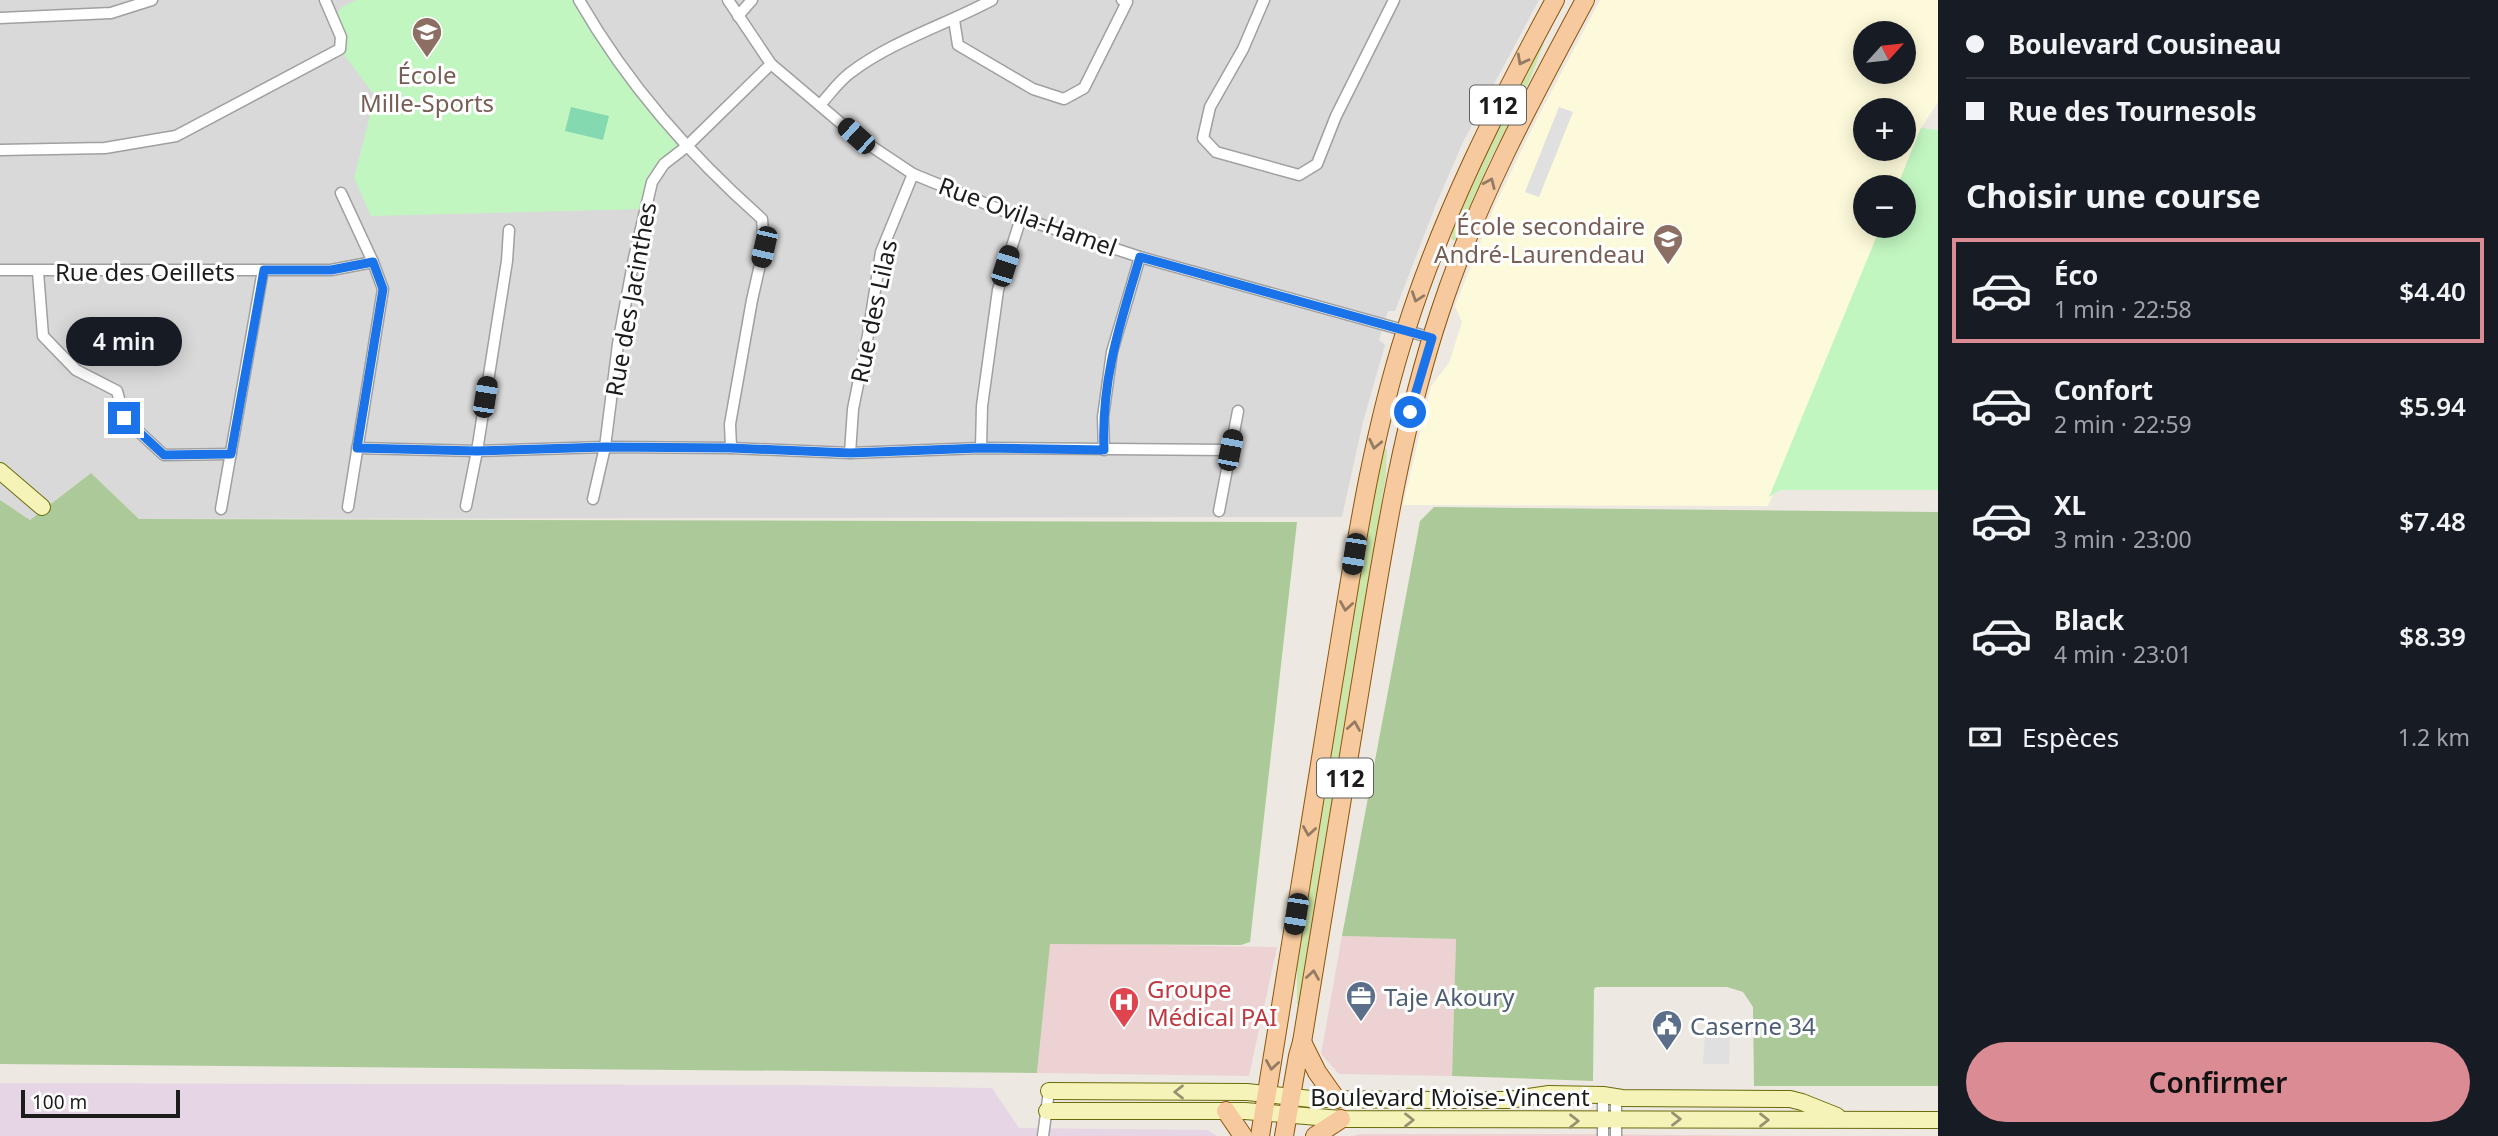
<!DOCTYPE html>
<html lang="fr">
<head>
<meta charset="utf-8">
<style>
  :root { --surface:#171b24; --page:#242831; --text:#f1f3f6; --muted:#9ea1a6; --line:#363941; --accent:#da8b93 }
  body { margin:0; font-family:"Noto Sans",sans-serif; background:var(--page); color:var(--text); height:100vh; display:flex; flex-direction:column; font-size:26px; white-space:nowrap }
  * { box-sizing:border-box; margin:0 }
  p { font-size:23px; color:var(--muted) }
  .icon { flex:none; width:38px; height:38px; fill:none; stroke:currentColor; stroke-width:2; stroke-linecap:round; stroke-linejoin:round }
  .map { position:relative; flex:1; overflow:hidden }
  .details { display:flex; flex-direction:column; background:var(--surface); width:560px }
  .details>* { flex:none }
  .guide { display:grid; align-content:center; height:154px; padding:0 28px; background:var(--surface) }
  .needle { width:46px; rotate:63deg }
  .fabs { position:absolute; left:1853px; top:21px; display:grid; gap:14px }
  .fabs a { display:grid; place-items:center; width:63px; height:63px; border-radius:50%; background:var(--surface); box-shadow:0 4px 18px #0003; font-size:35px }
  .scale { position:absolute; left:21px; bottom:18px; width:159px; box-sizing:border-box; padding-left:7px; border:4px solid #1c1c1c; border-top:0; font-size:19px; line-height:24px; white-space:nowrap; color:#1c1c1c; -webkit-text-stroke:5px #fff; paint-order:stroke }
  .end { position:absolute; width:32px; height:32px; margin:-16px; border:9px solid #1a73e8; background:#fff; box-shadow:0 0 0 4px #fff }
  .from { border-radius:50% }
  .bubble { position:absolute; height:49px; border-radius:24px; background:var(--surface); box-shadow:0 4px 18px #0003; font-size:23px; font-weight:600; line-height:49px; text-align:center }
  .car { position:absolute; width:21px; height:42px; margin:-21px -10px; border-radius:9px; box-shadow:0 0 5px 2px #0007; background:linear-gradient(#222 24%,#8ab4d8 0 40%,#222 0 76%,#8ab4d8 0 86%,#222 0) }
  .guide b { display:flex; align-items:center; gap:24px; height:66px; font-size:26px }
  .guide b+b { border-top:2px solid var(--line) }
  .guide i { width:18px; height:18px; background:var(--text) }
  ul { padding:0; list-style:none }
  li { display:flex; align-items:center; gap:21px; height:105px; margin:0 14px 10px; padding:0 14px; border:4px solid transparent; border-radius:0px }
  li div { flex:1 }
  li b { display:block; font-size:26px }
  li em { font-style:normal; font-weight:600 }
  li.on { border-color:var(--accent) }
  li>.icon { width:63px; height:63px; stroke-width:1.5 }
  h2 { padding:0 28px; font-size:32px; line-height:84px }
  .pay { display:flex; align-items:center; gap:18px; height:77px; padding:0 28px; font-size:26px }
  .pay p { margin-inline-start:auto }
  .primary-button { display:flex; gap:14px; margin-top:auto; padding:14px 28px }
  .primary-button a { flex:1; height:80px; border-radius:42px; background:var(--accent); color:#111; font-size:28px; font-weight:600; line-height:80px; text-align:center }
  main { display:flex; flex:1; min-height:0 }
  .map>svg:first-child { display:block }
  .residential { fill:#dad9d9 }
  .commercial { fill:#edd2d3 }
  .industrial { fill:#e6d5e4 }
  .education { fill:#fdfadb; fill-rule:evenodd }
  .grass { fill:#cce5aa }
  .forest { fill:#acca99 }
  .park { fill:#c1f6c1 }
  .pitch { fill:#84d9b1 }
  .parking { fill:#e0e0e0 }
  .lines { fill:none; stroke-linecap:round; stroke-linejoin:round }
  .street-casing { stroke:#a0a0a0; stroke-width:13 }
  .secondary-casing { stroke:#6a6c0a; stroke-width:18 }
  .primary-casing { stroke:#8d5508; stroke-width:20 }
  .street { stroke:#fff; stroke-width:10 }
  .secondary { stroke:#f6f3b8; stroke-width:16 }
  .primary { stroke:#f6c99e; stroke-width:18 }
  .oneway { stroke:#947b64 }
  .oneway2 { stroke:#949272 }
  .route { stroke:#1a73e8; stroke-width:9 }
  .labels { text-anchor:middle; dominant-baseline:central; stroke-width:6; stroke-linejoin:round; paint-order:stroke }
  .shield { fill:#fff; stroke:#606060; stroke-width:2 }
  .shield-label { font-size:23px; font-weight:bold; fill:#1c1c1c }
  .education-label { font-size:24px; fill:#785e54; stroke:#fff }
  .street-label { font-size:24px; fill:#1c1c1c; stroke:#fff }
  .health-label { font-size:24px; fill:#be3a42; stroke:#fff; text-anchor:start }
  .service-label { font-size:24px; fill:#4e5e75; stroke:#fff; text-anchor:start }
</style>
</head>
<body>
<main>
<div class="map">
<svg width="1938" height="1136" viewBox="0 0 1938 1136">
  <rect width="100%" height="100%" fill="#ede9e2"/>
  <polygon class="residential" points="0,0 1539,0 1463,142 1435,207 1395,311 1388,311 1379,340 1385,345 1363,422 1342,517 139,519 91,473 30,520 0,500"/>
  <g class="commercial">
    <polygon points="1342,936 1456,939 1452,1076 1339,1074 1321,1054"/>
    <polygon points="1049,943 1277,947 1249,1076 1037,1073"/>
    <polygon points="1360,1134 1577,1134 1785,1136 1353,1136"/>
  </g>
  <polygon class="industrial" points="0,1083 796,1085 992,1088 1019,1128 1208,1130 1217,1136 0,1136"/>
  <path class="education" d="M 1600,0 L 1938,0 L 1938,102 L 1921,128 L 1897,187 L 1866,187 L 1866,226 L 1882,226 L 1768,506 L 1403,505 L 1431,386 L 1449,363 L 1462,322 L 1455,306 L 1495,205 L 1537,119 ZM 1866,33 L 1904,33 L 1904,72 L 1866,72 ZM 1866,110 L 1904,110 L 1904,149 L 1866,149 Z"/>
  <g class="grass">
    <polygon points="1542,42 1544,43 1529,82 1489,163 1456,241 1451,239 1454,221 1491,139"/>
    <polygon points="1383,448 1387,449 1386,475 1299,1005 1297,1004 1297,962 1360,571"/>
  </g>
  <g class="forest">
    <polygon points="91,473 139,519 1297,522 1250,942 1241,945 1050,944 1037,1073 0,1064 0,500 30,520"/>
    <polygon points="1434,507 1938,512 1938,1086 1754,1086 1753,1007 1743,992 1727,987 1596,987 1594,989 1593,1081 1452,1076 1456,939 1342,936 1420,521"/>
  </g>
  <g class="park">
    <polygon points="356,0 579,0 686,147 664,164 646,209 371,216 354,178 375,96 340,49 334,18 342,7"/>
    <polygon points="1921,128 1938,130 1938,490 1780,490 1769,497 1881,226 1904,226 1904,187 1897,187"/>
  </g>
  <polygon class="pitch" points="571,107 609,116 603,140 565,131"/>
  <g class="parking">
    <polygon points="1559,107 1573,112 1539,197 1525,192"/>
    <polygon points="1705,1035 1730,1035 1729,1064 1703,1064"/>
  </g>
  <g class="lines">
    <g class="street-casing">
      <g id="street">
        <path d="M 579,0 C 628,85 689,154 762,219 L 764,247 L 752,300 L 730,424 L 731,448"/>
        <polyline points="728,0 771,64 856,136 913,174 1021,218 1140,257 1432,338"/>
        <polyline points="1264,0 1243,49 1210,107 1203,138 1216,152 1299,175 1317,164 1336,116 1394,0"/>
        <polyline points="738,16 752,0"/>
        <polyline points="0,18 111,13 152,0"/>
        <polyline points="954,20 958,45 1033,89 1064,99 1084,88 1127,2 1122,0"/>
        <path d="M 820,105 C 830,94 839,81 850,73 C 892,41 945,25 992,0"/>
        <polyline points="0,150 105,148 176,136 340,49 341,37 325,0"/>
        <polyline points="341,193 373,262 383,289 348,507"/>
        <polyline points="0,270 331,270 373,262"/>
        <polyline points="38,272 43,336 76,370 117,391 124,418 164,455 231,454"/>
        <polyline points="357,448 477,451 605,447 731,448 850,453 981,448 1230,450"/>
        <polyline points="981,448 982,406 998,290 1021,218"/>
        <polyline points="1104,450 1103,417 1112,352 1140,257"/>
        <polyline points="850,453 853,409 868,335 881,252 913,174"/>
        <polyline points="593,499 605,447 618,344 634,258 652,182 664,164 686,147 771,64"/>
        <polyline points="466,506 477,451 507,261 509,230"/>
        <polyline points="221,509 263,270"/>
        <polyline points="1219,511 1238,411"/>
        <polyline points="1043,1136 1049,1091"/>
        <polyline points="1603,1136 1603,1095"/>
        <polyline points="1616,1136 1616,1098"/>
      </g>
    </g>
    <g class="secondary-casing">
      <g id="secondary">
        <polyline points="0,471 42,507"/>
        <polyline points="1049,1091 1247,1092 1311,1099 1437,1100 1508,1100 1549,1094 1603,1095 1622,1098 1790,1099 1802,1102 1837,1116"/>
        <polyline points="1047,1111 1245,1111 1341,1119 1938,1120"/>
      </g>
    </g>
    <g class="primary-casing">
      <g id="primary">
        <polyline points="1302,1042 1317,1072 1336,1099"/>
        <polyline points="1226,1111 1243,1136"/>
        <path d="M 1260,1136 C 1284,985 1309,835 1333,684 C 1353,565 1369,445 1406,330 C 1443,213 1497,107 1555,0"/>
        <path d="M 1284,1136 L 1298,1056 L 1302,1042 C 1323,918 1343,794 1363,670 C 1383,549 1401,429 1440,312 C 1476,202 1530,102 1585,0"/>
        <polyline points="1315,1136 1341,1119"/>
      </g>
    </g>
    <use href="#street" class="street"/>
    <use href="#secondary" class="secondary"/>
    <use href="#primary" class="primary"/>
  </g>
  <defs><path id="oneway-chevron" d="M-2-3.5L2.5 0L-2 3.5" fill="none" stroke-width="1.6" stroke-linecap="round" stroke-linejoin="round" transform="scale(1.75)"/></defs>
  <g class="oneway">
    <use href="#oneway-chevron" transform="translate(1522 60) rotate(118)"/>
    <use href="#oneway-chevron" transform="translate(1490 183) rotate(-66)"/>
    <use href="#oneway-chevron" transform="translate(1417 297) rotate(109)"/>
    <use href="#oneway-chevron" transform="translate(1375 444) rotate(102)"/>
    <use href="#oneway-chevron" transform="translate(1346 606) rotate(99)"/>
    <use href="#oneway-chevron" transform="translate(1354 726) rotate(-81)"/>
    <use href="#oneway-chevron" transform="translate(1309 831) rotate(99)"/>
    <use href="#oneway-chevron" transform="translate(1313 975) rotate(-81)"/>
    <use href="#oneway-chevron" transform="translate(1272 1065) rotate(99)"/>
  </g>
  <g class="oneway2">
    <use href="#oneway-chevron" transform="translate(1179 1092) rotate(-180)"/>
    <use href="#oneway-chevron" transform="translate(1676 1119)"/>
    <use href="#oneway-chevron" transform="translate(1409 1120)"/>
    <use href="#oneway-chevron" transform="translate(1764 1120)"/>
    <use href="#oneway-chevron" transform="translate(1574 1121)"/>
  </g>
  <g class="lines">
    <path class="route" d="M 124,418 L 164,455 L 231,454 L 264,270 L 331,270 L 373,262 L 383,289 L 357,448 L 477,451 L 605,447 L 731,448 L 850,453 L 981,448 L 1104,450 C 1101,379 1120,324 1140,257 L 1432,338 L 1410,412"/>
  </g>
  <defs>
    <g id="school-pin" transform="scale(1.575)"><path d="M0 17L-7.5 6A9.5 9.5 0 1 1 7.5 6Z" fill="#8d6e63" stroke="#fff"/><path d="M0-5L7-2L0 1L-7-2ZM-4 1L0 2.5L4 1V4Q0 6-4 4Z" fill="#fff"/></g>
    <g id="office-pin" transform="scale(1.575)"><path d="M0 17L-7.5 6A9.5 9.5 0 1 1 7.5 6Z" fill="#5c6f8a" stroke="#fff"/><path d="M-6-3h4V-5.5h4V-3h4V5H-6ZM-1-4.5V-3h2v-1.5ZM-6 0V1H6V0Z" fill="#fff"/></g>
    <g id="hospital-pin" transform="scale(1.575)"><path d="M0 17L-7.5 6A9.5 9.5 0 1 1 7.5 6Z" fill="#e0444e" stroke="#fff"/><path d="M-5-5h3v3.5h4V-5h3V5h-3V1.5h-4V5h-3Z" fill="#fff"/></g>
    <g id="civic-pin" transform="scale(1.575)"><path d="M0 17L-7.5 6A9.5 9.5 0 1 1 7.5 6Z" fill="#5c6f8a" stroke="#fff"/><path d="M-.6-6.5H3V-4.5H.6V-3L4-1V1h2V6H-6V1h2V-1L-.6-3ZM-1.2 2.5V6h2.4V2.5Z" fill="#fff"/></g>
  </defs>
  <g fill-rule="evenodd">
    <use href="#school-pin" x="427" y="32"/>
    <use href="#school-pin" x="1668" y="239"/>
    <use href="#office-pin" x="1361" y="996"/>
    <use href="#hospital-pin" x="1124" y="1002"/>
    <use href="#civic-pin" x="1667" y="1025"/>
  </g>
  <g class="labels">
    <g class="shield">
      <rect x="1470" y="85.5" width="56" height="39" rx="5"/>
      <rect x="1317" y="758.5" width="56" height="39" rx="5"/>
    </g>
    <g class="shield-label">
      <text x="1498" y="105">112</text>
      <text x="1345" y="778">112</text>
    </g>
    <g class="education-label">
      <text x="427" y="74">École<tspan x="427" dy="28">Mille-Sports</tspan></text>
      <text x="1645" y="225" text-anchor="end">École secondaire<tspan x="1645" dy="28">André-Laurendeau</tspan></text>
    </g>
    <g class="street-label">
      <text transform="translate(1028 216) rotate(20)">Rue Ovila-Hamel</text>
      <text x="145" y="271">Rue des Oeillets</text>
      <text transform="translate(630 299) rotate(-80)">Rue des Jacinthes</text>
      <text transform="translate(873 311) rotate(-78)">Rue des Lilas</text>
      <text x="1450" y="1096">Boulevard Moïse-Vincent</text>
    </g>
    <g class="health-label">
      <text x="1147" y="988">Groupe<tspan x="1147" dy="28">Médical PAI</tspan></text>
    </g>
    <g class="service-label">
      <text x="1384" y="996">Taje Akoury</text>
      <text x="1690" y="1025">Caserne 34</text>
    </g>
  </g>
</svg>
<div class="fabs">
<a><svg class="needle" viewBox="-14 -14 28 28"><path d="M0-13l5 13h-10z" fill="#e53935"/><path d="M0 13l5-13h-10z" fill="#9ea1a6"/></svg></a>
<a>+</a>
<a>−</a>
</div>
<div class="scale">100 m</div>
<i class="end from" style="left:1410px;top:412px"></i>
<i class="end" style="left:124px;top:418px"></i>
<div class="bubble" style="left:66px;top:317px;width:116px">4 min</div>
<i class="car" style="left:856px;top:136px;rotate:312deg"></i>
<i class="car" style="left:764px;top:247px;rotate:193deg"></i>
<i class="car" style="left:1005px;top:266px;rotate:18deg"></i>
<i class="car" style="left:485px;top:397px;rotate:9deg"></i>
<i class="car" style="left:1230px;top:450px;rotate:11deg"></i>
<i class="car" style="left:1354px;top:554px;rotate:189deg"></i>
<i class="car" style="left:1296px;top:914px;rotate:189deg"></i>
</div>
<section class="details">
<div class="guide">
<b><i class="from"></i>Boulevard Cousineau</b>
<b><i></i>Rue des Tournesols</b>
</div>
<h2>Choisir une course</h2>
<ul>
<li class="on"><svg class="icon" aria-label="car" viewBox="0 0 24 24"><path d="M5 17H2v-5l4-1 3-4h7l3 4 3 1v5h-3M9 17h6M6 11h13"/><circle cx="7" cy="17" r="2"/><circle cx="17" cy="17" r="2"/></svg><div><b>Éco</b><p>1 min · 22:58</p></div><em>$4.40</em></li>
<li><svg class="icon" aria-label="car" viewBox="0 0 24 24"><path d="M5 17H2v-5l4-1 3-4h7l3 4 3 1v5h-3M9 17h6M6 11h13"/><circle cx="7" cy="17" r="2"/><circle cx="17" cy="17" r="2"/></svg><div><b>Confort</b><p>2 min · 22:59</p></div><em>$5.94</em></li>
<li><svg class="icon" aria-label="car" viewBox="0 0 24 24"><path d="M5 17H2v-5l4-1 3-4h7l3 4 3 1v5h-3M9 17h6M6 11h13"/><circle cx="7" cy="17" r="2"/><circle cx="17" cy="17" r="2"/></svg><div><b>XL</b><p>3 min · 23:00</p></div><em>$7.48</em></li>
<li><svg class="icon" aria-label="car" viewBox="0 0 24 24"><path d="M5 17H2v-5l4-1 3-4h7l3 4 3 1v5h-3M9 17h6M6 11h13"/><circle cx="7" cy="17" r="2"/><circle cx="17" cy="17" r="2"/></svg><div><b>Black</b><p>4 min · 23:01</p></div><em>$8.39</em></li>
</ul>
<div class="pay"><svg class="icon" aria-label="cash" viewBox="0 0 24 24"><path d="M3 7h18v10H3z"/><circle cx="12" cy="12" r="2"/></svg>Espèces<p>1.2 km</p></div>
<div class="primary-button"><a>Confirmer</a></div>
</section>
</main>
</body>
</html>
